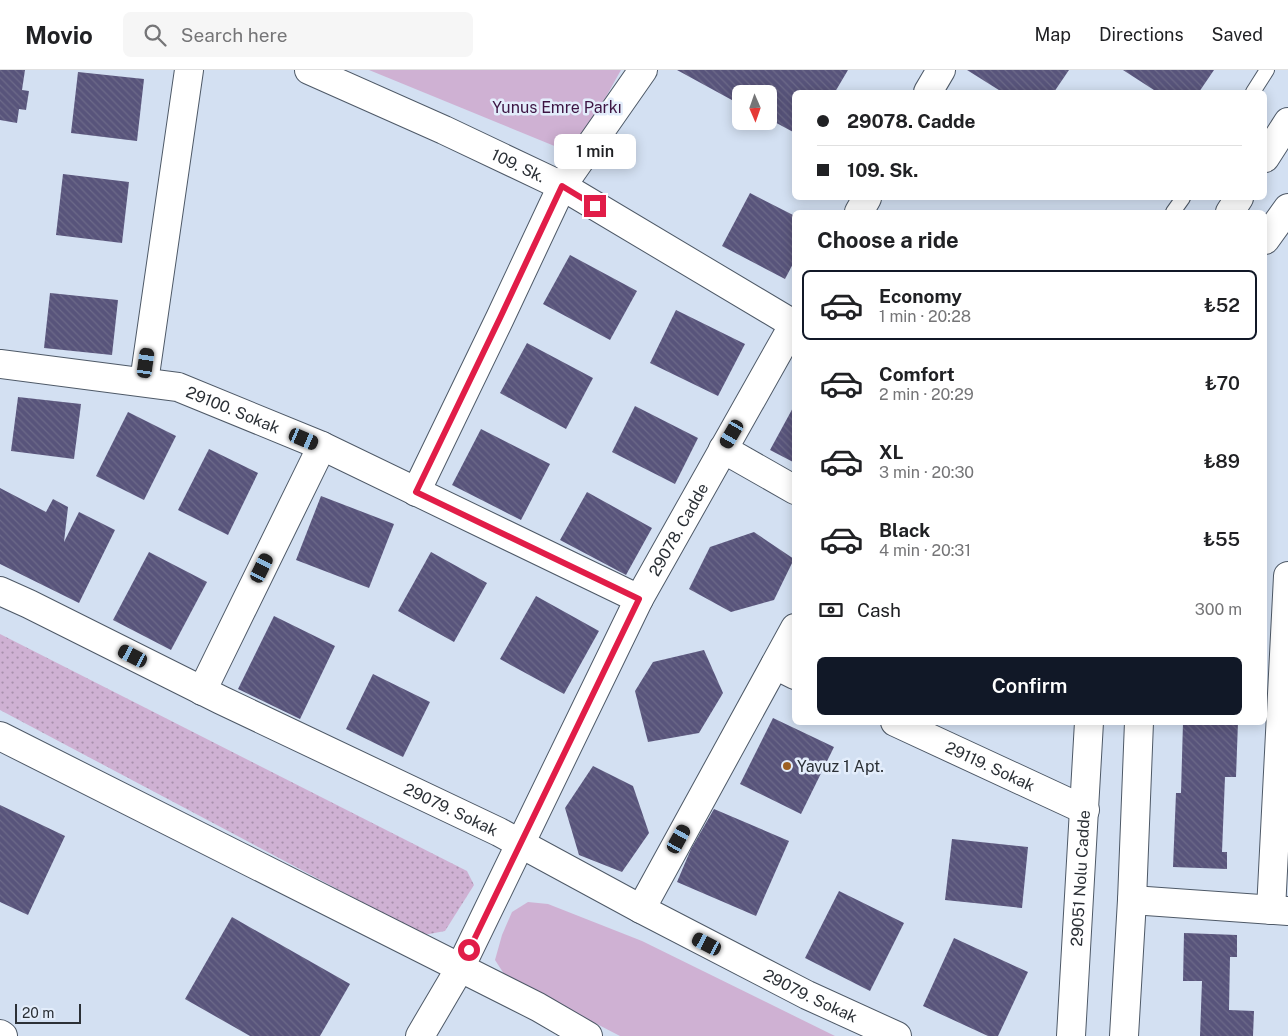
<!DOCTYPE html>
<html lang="en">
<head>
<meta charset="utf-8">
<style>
  :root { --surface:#fff; --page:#f6f6f6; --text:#202124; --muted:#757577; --line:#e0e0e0; --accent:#111827 }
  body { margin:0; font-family:"Public Sans",sans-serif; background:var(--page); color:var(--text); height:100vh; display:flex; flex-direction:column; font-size:19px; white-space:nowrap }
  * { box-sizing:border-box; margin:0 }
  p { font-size:16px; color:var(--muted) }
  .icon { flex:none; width:28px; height:28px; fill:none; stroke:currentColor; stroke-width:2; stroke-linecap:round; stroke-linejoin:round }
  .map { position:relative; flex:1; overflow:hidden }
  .drawer { position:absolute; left:792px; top:140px; width:475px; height:515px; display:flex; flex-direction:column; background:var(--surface); border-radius:8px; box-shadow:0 2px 12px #0003 }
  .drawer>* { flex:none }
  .top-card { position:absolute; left:792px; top:20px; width:475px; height:110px; border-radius:8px; box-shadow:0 2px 12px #0003; display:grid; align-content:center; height:110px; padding:0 25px; background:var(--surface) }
  .needle { width:32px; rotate:178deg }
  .fabs { position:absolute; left:732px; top:15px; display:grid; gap:10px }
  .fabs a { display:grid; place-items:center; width:45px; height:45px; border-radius:8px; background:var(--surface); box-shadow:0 2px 12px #0003; font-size:25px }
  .scale { position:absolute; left:15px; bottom:12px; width:66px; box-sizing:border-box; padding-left:5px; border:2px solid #2b3036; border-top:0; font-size:14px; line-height:18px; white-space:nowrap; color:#2b3036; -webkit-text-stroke:4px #e3edfb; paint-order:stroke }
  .end { position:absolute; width:22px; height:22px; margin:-11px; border:6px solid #e11d48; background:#fff; box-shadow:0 0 0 2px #fff }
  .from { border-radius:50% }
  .bubble { position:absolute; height:35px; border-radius:8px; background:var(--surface); box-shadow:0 2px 12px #0003; font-size:16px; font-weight:600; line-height:35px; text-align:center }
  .car { position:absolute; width:15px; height:30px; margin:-15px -8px; border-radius:6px; box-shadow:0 0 4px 1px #0007; background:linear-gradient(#222 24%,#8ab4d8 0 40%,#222 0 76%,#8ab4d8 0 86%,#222 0) }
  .top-card b { display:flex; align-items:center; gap:18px; height:48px; font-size:19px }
  .top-card b+b { border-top:1px solid var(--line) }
  .top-card i { width:12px; height:12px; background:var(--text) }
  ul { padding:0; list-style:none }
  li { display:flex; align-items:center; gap:15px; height:70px; margin:0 10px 8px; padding:0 15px; border:2px solid transparent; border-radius:8px }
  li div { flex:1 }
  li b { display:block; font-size:19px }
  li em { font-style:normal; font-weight:600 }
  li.current { border-color:var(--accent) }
  li>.icon { width:45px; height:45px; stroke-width:1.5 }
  h2 { padding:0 25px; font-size:22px; line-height:60px }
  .pay { display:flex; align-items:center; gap:12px; height:55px; padding:0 25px; font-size:19px }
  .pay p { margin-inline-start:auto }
  .cta { display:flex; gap:10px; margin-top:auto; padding:10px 25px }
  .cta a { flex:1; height:58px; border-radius:8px; background:var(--accent); color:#fff; font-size:20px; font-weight:600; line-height:58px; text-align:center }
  header { display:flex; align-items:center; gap:30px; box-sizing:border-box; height:70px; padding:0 25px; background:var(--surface); border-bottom:1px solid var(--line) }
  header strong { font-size:24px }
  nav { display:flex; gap:28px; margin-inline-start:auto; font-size:18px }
  .search { width:350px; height:45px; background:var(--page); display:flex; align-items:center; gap:12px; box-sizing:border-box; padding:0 18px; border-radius:8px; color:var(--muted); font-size:19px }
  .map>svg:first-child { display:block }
  .grass { fill:url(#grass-dots) }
  .park { fill:#cfb1d3 }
  .building { fill:url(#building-back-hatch) }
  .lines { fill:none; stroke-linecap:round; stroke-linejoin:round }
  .service-casing { stroke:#4e5967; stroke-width:16 }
  .minor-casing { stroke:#4e5967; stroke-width:30 }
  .primary-casing { stroke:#4e5967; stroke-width:30 }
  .service { stroke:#fff; stroke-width:14 }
  .minor { stroke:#fff; stroke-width:28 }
  .primary { stroke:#fff; stroke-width:28 }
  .route { stroke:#e11d48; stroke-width:6 }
  .poi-dot { fill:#9d6023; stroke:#e3edfb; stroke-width:2 }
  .labels { text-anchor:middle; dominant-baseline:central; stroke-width:5; stroke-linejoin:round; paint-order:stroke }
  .park-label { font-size:16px; fill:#3d1543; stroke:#e3edfb }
  .street-label { font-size:16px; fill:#2b3036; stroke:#e3edfb }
  .poi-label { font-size:16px; fill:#2b3036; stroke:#e3edfb; text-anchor:start }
</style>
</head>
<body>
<header>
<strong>Movio</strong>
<div class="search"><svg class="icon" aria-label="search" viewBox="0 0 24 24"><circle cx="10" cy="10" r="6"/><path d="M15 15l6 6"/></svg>Search here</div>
<nav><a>Map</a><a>Directions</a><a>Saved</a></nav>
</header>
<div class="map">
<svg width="1288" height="966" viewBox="0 0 1288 966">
  <defs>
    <pattern id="grass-dots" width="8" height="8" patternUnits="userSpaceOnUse" patternTransform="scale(1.25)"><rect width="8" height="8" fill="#cfb1d3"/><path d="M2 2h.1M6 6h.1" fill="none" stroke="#a890ac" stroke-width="1.8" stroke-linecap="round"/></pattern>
    <pattern id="building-back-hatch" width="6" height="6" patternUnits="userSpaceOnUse" patternTransform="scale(1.25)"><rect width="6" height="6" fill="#58547b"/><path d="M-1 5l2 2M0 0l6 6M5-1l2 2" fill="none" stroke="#6d6a89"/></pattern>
  </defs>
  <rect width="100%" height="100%" fill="#d3e0f2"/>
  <polygon class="grass" points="0,564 467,801 474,815 445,861 424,865 0,640"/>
  <g class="park">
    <polygon points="369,0 621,0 574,84"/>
    <polygon points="528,832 548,834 642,871 835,966 620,966 506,907 495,890 502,865 512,842"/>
  </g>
  <g class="building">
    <polygon points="0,0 25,0 22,20 29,21 26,40 19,39 17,53 0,50"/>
    <polygon points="677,0 848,0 835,22 795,22 795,63 769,49 769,24 741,24 741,35"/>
    <polygon points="967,0 1069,0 1054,22 1002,22"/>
    <polygon points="1123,0 1214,0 1199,22 1157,22"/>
    <polygon points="78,2 144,9 137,71 71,63"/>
    <polygon points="63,104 129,112 122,173 56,165"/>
    <polygon points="750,123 795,146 795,190 785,209 722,176"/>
    <polygon points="570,185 637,221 610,270 543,234"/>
    <polygon points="50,223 118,230 112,285 44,278"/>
    <polygon points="676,240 745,274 718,326 650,293"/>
    <polygon points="527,273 593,308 566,359 500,323"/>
    <polygon points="18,327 81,334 74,389 11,381"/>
    <polygon points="795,334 795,393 770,380"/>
    <polygon points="635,336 698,368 675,414 612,382"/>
    <polygon points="128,342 176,366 144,430 96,406"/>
    <polygon points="481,359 550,394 521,450 452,415"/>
    <polygon points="209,379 258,403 228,465 178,440"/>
    <polygon points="0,418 46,442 53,429 68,437 64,472 79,442 115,460 79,533 0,494"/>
    <polygon points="587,422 652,458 626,505 560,470"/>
    <polygon points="321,426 394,454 369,518 296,490"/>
    <polygon points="754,462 794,489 774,530 731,542 689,519 710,477"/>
    <polygon points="149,482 207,512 171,580 113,550"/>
    <polygon points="431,482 487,513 454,572 398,541"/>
    <polygon points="536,526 599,561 564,624 500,589"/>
    <polygon points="274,546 335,576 300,649 238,619"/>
    <polygon points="704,580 723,623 699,663 648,672 635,621 653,592"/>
    <polygon points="373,604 430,632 403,687 346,659"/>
    <polygon points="773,648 834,677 801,744 740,714"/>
    <polygon points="1183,652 1238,652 1236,707 1225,707 1222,782 1227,782 1227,799 1173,797 1176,723 1181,723"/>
    <polygon points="593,696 633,716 649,763 622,802 579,785 565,738"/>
    <polygon points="0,735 65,766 28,845 0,832"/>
    <polygon points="714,739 789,771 756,846 677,812 691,779"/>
    <polygon points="952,769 1028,777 1022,838 945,830"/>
    <polygon points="839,821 904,853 870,921 805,888"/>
    <polygon points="232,847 350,914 320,966 250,966 185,929"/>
    <polygon points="1184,863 1237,865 1237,887 1230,887 1229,940 1254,941 1253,966 1200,966 1202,911 1183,911"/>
    <polygon points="954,868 1028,902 998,966 988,966 923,936"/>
  </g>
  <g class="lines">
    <g class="service-casing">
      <g id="service">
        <polyline points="1253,22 1267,0"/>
        <polyline points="1173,142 1183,128"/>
      </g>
    </g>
    <g class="minor-casing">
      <g id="minor">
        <path id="s1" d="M 309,0 L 444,60 L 562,116 L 795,255"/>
        <polyline points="928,22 941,0"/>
        <polyline points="859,142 867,128"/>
        <path id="s2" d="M 0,294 L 178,317 L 322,376 L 639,529"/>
        <polyline points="144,312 189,0"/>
        <polyline points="723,379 795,420"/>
        <polyline points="416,422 500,248 562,116 643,0"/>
        <path id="s3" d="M 0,521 L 29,534 L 221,630 L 499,762 L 641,839 L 807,925 L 897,966"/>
        <polyline points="775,595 795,605"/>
        <polyline points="202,621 322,376"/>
        <path id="s4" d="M 895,652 L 1085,740"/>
        <polyline points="0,666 538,937 588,966"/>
        <polyline points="1132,830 1288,841"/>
        <polyline points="641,839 795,558"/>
        <polyline points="1271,840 1288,506"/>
        <polyline points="0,964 3,966"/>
        <path id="s5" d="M 420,966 L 460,898 L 639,529 L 795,252"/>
      </g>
    </g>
    <g class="primary-casing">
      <g id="primary">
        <polyline points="1265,88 1288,52"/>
        <polyline points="1230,142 1239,128"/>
        <polyline points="1265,170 1288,138"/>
        <path id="s6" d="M 1071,966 L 1089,652"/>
        <polyline points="1124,966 1132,830 1139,652"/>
      </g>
    </g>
    <use href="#service" class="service"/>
    <use href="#minor" class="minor"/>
    <use href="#primary" class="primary"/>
  </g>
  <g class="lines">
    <polyline class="route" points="469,880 639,529 416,422 500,248 562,116 595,136"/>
  </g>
  <circle class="poi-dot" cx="787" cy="696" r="5"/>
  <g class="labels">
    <g class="park-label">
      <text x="557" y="37">Yunus Emre Parkı</text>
    </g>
    <g class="street-label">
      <text stroke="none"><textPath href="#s1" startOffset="230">109. Sk.</textPath></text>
      <text stroke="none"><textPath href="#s2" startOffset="239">29100. Sokak</textPath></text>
      <text stroke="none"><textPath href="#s5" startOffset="569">29078. Cadde</textPath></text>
      <text stroke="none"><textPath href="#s4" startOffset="105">29119. Sokak</textPath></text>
      <text stroke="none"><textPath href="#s3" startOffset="501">29079. Sokak</textPath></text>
      <text stroke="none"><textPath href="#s6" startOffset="158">29051 Nolu Cadde</textPath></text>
      <text stroke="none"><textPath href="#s3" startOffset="906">29079. Sokak</textPath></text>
    </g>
    <g class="poi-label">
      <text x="797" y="696">Yavuz 1 Apt.</text>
    </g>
  </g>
</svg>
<div class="fabs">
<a><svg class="needle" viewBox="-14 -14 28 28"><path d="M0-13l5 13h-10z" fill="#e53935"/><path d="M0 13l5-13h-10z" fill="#757577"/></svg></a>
</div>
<div class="scale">20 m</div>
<i class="end from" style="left:469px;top:880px"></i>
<i class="end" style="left:595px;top:136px"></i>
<div class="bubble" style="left:554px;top:64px;width:82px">1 min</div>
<i class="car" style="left:146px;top:293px;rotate:8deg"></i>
<i class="car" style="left:732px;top:364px;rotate:210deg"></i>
<i class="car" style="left:304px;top:369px;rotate:113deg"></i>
<i class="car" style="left:262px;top:498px;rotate:26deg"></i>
<i class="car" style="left:133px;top:586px;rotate:297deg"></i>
<i class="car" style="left:679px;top:769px;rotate:29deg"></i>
<i class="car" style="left:707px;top:874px;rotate:297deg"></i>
<div class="top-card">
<b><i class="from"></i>29078. Cadde</b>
<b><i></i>109. Sk.</b>
</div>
<section class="drawer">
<h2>Choose a ride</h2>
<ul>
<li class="current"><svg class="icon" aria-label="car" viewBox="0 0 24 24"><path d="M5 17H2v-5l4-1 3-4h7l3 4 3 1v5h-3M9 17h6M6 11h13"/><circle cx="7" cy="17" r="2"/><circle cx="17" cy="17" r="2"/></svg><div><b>Economy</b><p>1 min · 20:28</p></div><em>₺52</em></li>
<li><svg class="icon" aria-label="car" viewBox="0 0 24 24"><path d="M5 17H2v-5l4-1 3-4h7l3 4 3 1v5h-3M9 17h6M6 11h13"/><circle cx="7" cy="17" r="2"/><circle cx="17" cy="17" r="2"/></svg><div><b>Comfort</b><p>2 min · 20:29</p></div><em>₺70</em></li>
<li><svg class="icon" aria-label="car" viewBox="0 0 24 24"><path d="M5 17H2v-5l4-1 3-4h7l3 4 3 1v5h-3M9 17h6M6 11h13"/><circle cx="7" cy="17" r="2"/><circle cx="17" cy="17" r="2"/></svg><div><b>XL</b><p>3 min · 20:30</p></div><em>₺89</em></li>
<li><svg class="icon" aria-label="car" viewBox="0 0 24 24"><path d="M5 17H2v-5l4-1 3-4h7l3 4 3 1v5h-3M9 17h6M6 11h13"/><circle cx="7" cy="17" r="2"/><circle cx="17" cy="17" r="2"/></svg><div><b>Black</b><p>4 min · 20:31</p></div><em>₺55</em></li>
</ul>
<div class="pay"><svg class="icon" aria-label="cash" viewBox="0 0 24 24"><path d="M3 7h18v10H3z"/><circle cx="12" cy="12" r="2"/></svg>Cash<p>300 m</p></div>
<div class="cta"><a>Confirm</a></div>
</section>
</div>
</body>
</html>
